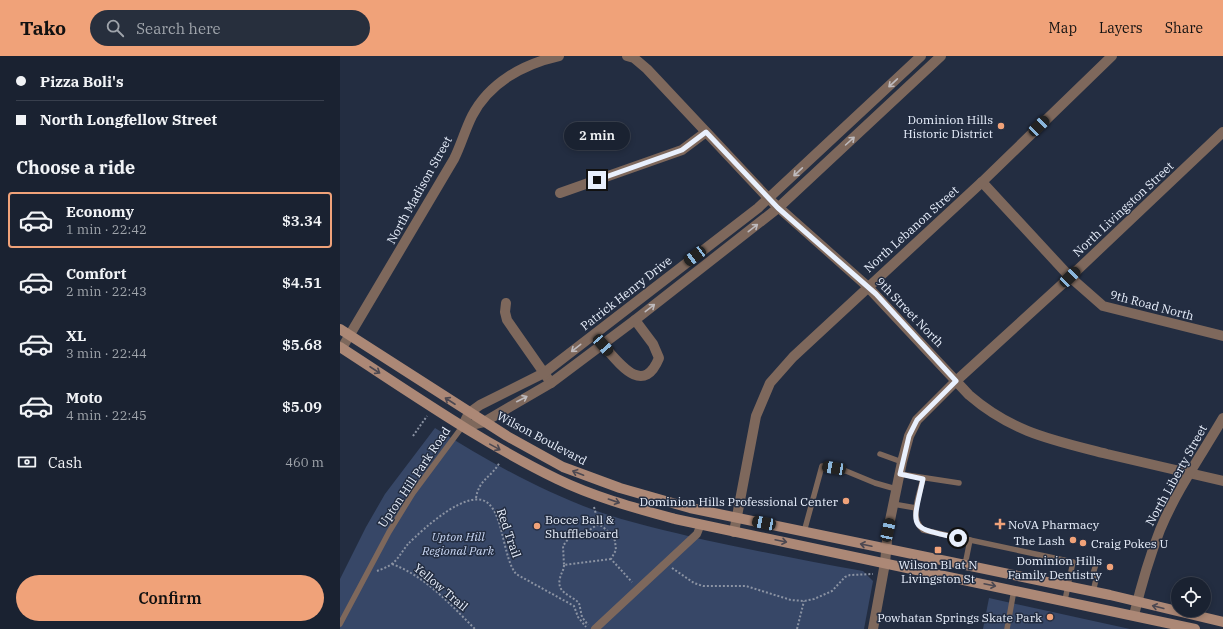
<!DOCTYPE html>
<html lang="en">
<head>
<meta charset="utf-8">
<style>
  :root { --surface:#1a2231; --page:#272f3d; --text:#f1f3f6; --muted:#9fa4ab; --line:#383f4d; --accent:#f0a279 }
  body { margin:0; font-family:"IBM Plex Serif",serif; background:var(--page); color:var(--text); height:100vh; display:flex; flex-direction:column; font-size:15px; white-space:nowrap }
  * { box-sizing:border-box; margin:0 }
  p { font-size:13px; color:var(--muted) }
  .icon { flex:none; width:22px; height:22px; fill:none; stroke:currentColor; stroke-width:2; stroke-linecap:round; stroke-linejoin:round }
  .map { position:relative; flex:1; overflow:hidden }
  .sheet { display:flex; flex-direction:column; background:var(--surface); width:340px }
  .sheet>* { flex:none }
  .guide { display:grid; align-content:center; height:88px; padding:0 16px; background:var(--surface) }
  .controls { position:absolute; left:831px; top:521px; display:grid; gap:8px }
  .controls a { display:grid; place-items:center; width:40px; height:40px; border-radius:50%; background:var(--surface); box-shadow:0 2px 6px #0003,0 0 0 1px var(--line); font-size:20px }
  .end { position:absolute; width:18px; height:18px; margin:-9px; border:5px solid #e9f0fd; background:#111; box-shadow:0 0 0 2px #111 }
  .from { border-radius:50% }
  .bubble { position:absolute; height:28px; border-radius:14px; background:var(--surface); box-shadow:0 2px 6px #0003,0 0 0 1px var(--line); font-size:13px; font-weight:600; line-height:28px; text-align:center }
  .car { position:absolute; width:12px; height:24px; margin:-12px -6px; border-radius:5px; box-shadow:0 0 3px 1px #0007; background:linear-gradient(#222 24%,#8ab4d8 0 40%,#222 0 76%,#8ab4d8 0 86%,#222 0) }
  .guide b { display:flex; align-items:center; gap:14px; height:38px; font-size:15px }
  .guide b+b { border-top:1px solid var(--line) }
  .guide i { width:10px; height:10px; background:var(--text) }
  ul { padding:0; list-style:none }
  li { display:flex; align-items:center; gap:12px; height:56px; margin:0 8px 6px; padding:0 8px; border:2px solid transparent; border-radius:4px }
  li div { flex:1 }
  li b { display:block; font-size:15px }
  li em { font-style:normal; font-weight:600 }
  li.selected { border-color:var(--accent) }
  li>.icon { width:36px; height:36px; stroke-width:1.5 }
  h2 { padding:0 16px; font-size:18px; line-height:48px }
  .pay { display:flex; align-items:center; gap:10px; height:44px; padding:0 16px; font-size:15px }
  .pay p { margin-inline-start:auto }
  .action { display:flex; gap:8px; margin-top:auto; padding:8px 16px }
  .action a { flex:1; height:46px; border-radius:24px; background:var(--accent); color:#111; font-size:16px; font-weight:600; line-height:46px; text-align:center }
  header { display:flex; align-items:center; gap:24px; box-sizing:border-box; height:56px; padding:0 20px; background:var(--accent); color:#111 }
  header strong { font-size:19px }
  nav { display:flex; gap:22px; margin-inline-start:auto; font-size:14px }
  .search { width:280px; height:36px; background:var(--page); display:flex; align-items:center; gap:10px; box-sizing:border-box; padding:0 14px; border-radius:22px; color:var(--muted); font-size:15px }
  main { display:flex; flex:1; min-height:0 }
  .map>svg:first-child { display:block }
  .green { fill:#374767 }
  .lines { fill:none; stroke-linecap:round; stroke-linejoin:round }
  .path { stroke:#8b93a3; stroke-width:2; stroke-dasharray:2 2; stroke-linecap:butt }
  .service { stroke:#7e685c; stroke-width:5.5 }
  .pedestrian { stroke:#7e685c; stroke-width:8 }
  .minor { stroke:#7e685c; stroke-width:10 }
  .tertiary { stroke:#7e685c; stroke-width:10 }
  .secondary { stroke:#ac8876; stroke-width:10 }
  .oneway { stroke:#bebabd }
  .oneway2 { stroke:#4c4851 }
  .route { stroke:#e9f0fd; stroke-width:5 }
  .poi-dot { fill:#f0a279; stroke:#232d41; stroke-width:1.5 }
  .labels { text-anchor:middle; dominant-baseline:central; stroke-width:3; stroke-linejoin:round; paint-order:stroke }
  .poi-label { font-size:12px; fill:#e9f0fd; stroke:#232d41; text-anchor:end }
  .street-label { font-size:12px; fill:#e9f0fd; stroke:#232d41 }
  .park-label { font-size:12px; font-style:italic; fill:#c9d7f4; stroke:#232d41 }
</style>
</head>
<body>
<header>
<strong>Tako</strong>
<div class="search"><svg class="icon" aria-label="search" viewBox="0 0 24 24"><circle cx="10" cy="10" r="6"/><path d="M15 15l6 6"/></svg>Search here</div>
<nav><a>Map</a><a>Layers</a><a>Share</a></nav>
</header>
<main>
<section class="sheet">
<div class="guide">
<b><i class="from"></i>Pizza Boli's</b>
<b><i></i>North Longfellow Street</b>
</div>
<h2>Choose a ride</h2>
<ul>
<li class="selected"><svg class="icon" aria-label="car" viewBox="0 0 24 24"><path d="M5 17H2v-5l4-1 3-4h7l3 4 3 1v5h-3M9 17h6M6 11h13"/><circle cx="7" cy="17" r="2"/><circle cx="17" cy="17" r="2"/></svg><div><b>Economy</b><p>1 min · 22:42</p></div><em>$3.34</em></li>
<li><svg class="icon" aria-label="car" viewBox="0 0 24 24"><path d="M5 17H2v-5l4-1 3-4h7l3 4 3 1v5h-3M9 17h6M6 11h13"/><circle cx="7" cy="17" r="2"/><circle cx="17" cy="17" r="2"/></svg><div><b>Comfort</b><p>2 min · 22:43</p></div><em>$4.51</em></li>
<li><svg class="icon" aria-label="car" viewBox="0 0 24 24"><path d="M5 17H2v-5l4-1 3-4h7l3 4 3 1v5h-3M9 17h6M6 11h13"/><circle cx="7" cy="17" r="2"/><circle cx="17" cy="17" r="2"/></svg><div><b>XL</b><p>3 min · 22:44</p></div><em>$5.68</em></li>
<li><svg class="icon" aria-label="car" viewBox="0 0 24 24"><path d="M5 17H2v-5l4-1 3-4h7l3 4 3 1v5h-3M9 17h6M6 11h13"/><circle cx="7" cy="17" r="2"/><circle cx="17" cy="17" r="2"/></svg><div><b>Moto</b><p>4 min · 22:45</p></div><em>$5.09</em></li>
</ul>
<div class="pay"><svg class="icon" aria-label="cash" viewBox="0 0 24 24"><path d="M3 7h18v10H3z"/><circle cx="12" cy="12" r="2"/></svg>Cash<p>460 m</p></div>
<div class="action"><a>Confirm</a></div>
</section>
<div class="map">
<svg width="883" height="573" viewBox="0 0 883 573">
  <rect width="100%" height="100%" fill="#232d41"/>
  <g class="green">
    <path d="M 95,372 C 146,404 197,433 254,454 C 290,467 328,475 365,484 C 418,495 470,506 523,515 L 533,525 L 524,573 L 0,573 L 0,523 L 26,471 L 45,438 Z"/>
    <polygon points="649,542 790,573 643,573"/>
  </g>
  <g class="lines">
    <g class="path">
      <polyline points="73,380 87,360"/>
      <path d="M 136,442 C 139,423 151,422 160,406"/>
      <polyline points="254,451 259,469"/>
      <polyline points="271,503 224,509 223,490 231,479 245,477 257,469 262,470 272,479 275,485 276,494 271,503 292,526"/>
      <path d="M 52,508 C 85,520 110,548 135,573"/>
      <path d="M 224,509 C 224,514 221,517 220,522 C 216,537 231,539 239,547 L 242,561 L 248,569"/>
      <polyline points="332,512 354,527 363,530 406,530 451,544 464,545 474,543 492,535 505,521 510,519 533,518"/>
      <path d="M 37,515 C 42,513 48,511 53,507 C 59,502 63,494 68,488 C 82,474 130,429 149,448 C 164,463 163,501 176,518 L 234,550 L 238,561 L 246,571"/>
      <polyline points="457,573 464,545"/>
    </g>
    <g class="service">
      <polyline points="540,398 562,406"/>
      <polyline points="560,418 619,427"/>
      <path d="M 583,423 C 579,440 569,461 583,474 L 733,506 L 725,544"/>
      <polyline points="553,448 576,452"/>
      <polyline points="464,476 482,410 506,415 535,427 556,433"/>
      <polyline points="625,509 630,484"/>
      <polyline points="753,536 757,519 753,518 756,508"/>
      <polyline points="0,568 49,476 73,437 122,371"/>
      <polyline points="667,573 674,534"/>
    </g>
    <polyline class="pedestrian" points="255,573 357,478 361,468"/>
    <g class="minor">
      <path d="M 287,0 L 294,2 L 307,13 L 429,143 L 527,230 L 629,339 C 673,377 713,384 767,398 C 806,407 844,416 883,425"/>
      <polyline points="642,126 730,221 763,250 883,280"/>
      <polyline points="220,137 342,94 366,76"/>
      <polyline points="166,247 165,256 167,264 211,327"/>
      <path d="M 263,289 C 279,307 303,341 319,302 L 313,288 L 295,264"/>
      <path d="M 2,292 L 114,103 C 121,89 125,74 132,60 C 149,27 183,8 219,0"/>
      <polyline points="394,476 416,360 430,327 453,301 642,126 772,0"/>
      <path d="M 794,559 C 801,530 809,502 820,474 C 836,435 862,398 883,362"/>
      <polyline points="533,573 545,507 548,474 562,406 569,380 577,364 616,325 730,221 883,76"/>
    </g>
    <g class="tertiary">
      <polyline points="122,371 144,366 211,327 295,264 438,152 601,0"/>
      <polyline points="122,371 129,357 140,349 204,317 418,152 581,0"/>
    </g>
    <g class="secondary">
      <polyline points="0,273 167,380 223,411 280,432 350,452 770,539 883,566"/>
      <path d="M 0,291 C 71,337 141,386 217,423 C 254,441 295,452 335,463 L 855,573"/>
    </g>
  </g>
  <defs><path id="oneway-shaft" d="M-6 0H5M1.5-3L5.5 0L1.5 3" fill="none" stroke-width="1.6" stroke-linecap="round" stroke-linejoin="round"/></defs>
  <g class="oneway">
    <use href="#oneway-shaft" transform="translate(553 27) rotate(137)"/>
    <use href="#oneway-shaft" transform="translate(510 85) rotate(-42)"/>
    <use href="#oneway-shaft" transform="translate(458 116) rotate(137)"/>
    <use href="#oneway-shaft" transform="translate(413 172) rotate(-38)"/>
    <use href="#oneway-shaft" transform="translate(310 252) rotate(-38)"/>
    <use href="#oneway-shaft" transform="translate(236 292) rotate(142)"/>
    <use href="#oneway-shaft" transform="translate(182 343) rotate(-27)"/>
  </g>
  <g class="oneway2">
    <use href="#oneway-shaft" transform="translate(35 314) rotate(33)"/>
    <use href="#oneway-shaft" transform="translate(110 345) rotate(-147)"/>
    <use href="#oneway-shaft" transform="translate(155 391) rotate(29)"/>
    <use href="#oneway-shaft" transform="translate(238 417) rotate(-159)"/>
    <use href="#oneway-shaft" transform="translate(274 445) rotate(19)"/>
    <use href="#oneway-shaft" transform="translate(441 485) rotate(12)"/>
    <use href="#oneway-shaft" transform="translate(526 489) rotate(-168)"/>
    <use href="#oneway-shaft" transform="translate(650 529) rotate(12)"/>
    <use href="#oneway-shaft" transform="translate(818 551) rotate(-166)"/>
  </g>
  <g class="lines">
    <path class="route" d="M 257,124 L 342,94 L 366,76 L 438,152 L 536,238 L 616,325 L 577,364 L 569,380 L 560,418 L 583,423 C 572,473 567,471 618,482"/>
  </g>
  <g class="poi-dot">
    <circle cx="661" cy="70" r="4"/>
    <circle cx="506" cy="445" r="4"/>
    <path d="M658 462h4v4h4v4h-4v4h-4v-4h-4v-4h4z"/>
    <circle cx="197" cy="470" r="4"/>
    <circle cx="733" cy="484" r="4"/>
    <circle cx="743" cy="487" r="4"/>
    <rect x="594" y="490" width="8" height="8" rx="2"/>
    <circle cx="770" cy="511" r="4"/>
    <circle cx="710" cy="561" r="4"/>
  </g>
  <g class="labels">
    <g class="poi-label">
      <text x="653" y="63">Dominion Hills<tspan x="653" dy="14">Historic District</tspan></text>
      <text x="498" y="445">Dominion Hills Professional Center</text>
      <text x="205" y="463" text-anchor="start">Bocce Ball &amp;<tspan x="205" dy="14">Shuffleboard</tspan></text>
      <text x="668" y="468" text-anchor="start">NoVA Pharmacy</text>
      <text x="725" y="484">The Lash</text>
      <text x="751" y="487" text-anchor="start">Craig Pokes U</text>
      <text x="762" y="504">Dominion Hills<tspan x="762" dy="14">Family Dentistry</tspan></text>
      <text x="598" y="508" text-anchor="middle">Wilson Bl at N<tspan x="598" dy="14">Livingston St</tspan></text>
      <text x="702" y="561">Powhatan Springs Skate Park</text>
    </g>
    <g class="street-label">
      <text transform="translate(79 134) rotate(-61)">North Madison Street</text>
      <text transform="translate(783 153) rotate(-43)">North Livingston Street</text>
      <text transform="translate(571 173) rotate(-42)">North Lebanon Street</text>
      <text transform="translate(286 237) rotate(-38)">Patrick Henry Drive</text>
      <text transform="translate(812 249) rotate(15)">9th Road North</text>
      <text transform="translate(570 256) rotate(46)">9th Street North</text>
      <text transform="translate(202 382) rotate(28)">Wilson Boulevard</text>
      <text transform="translate(836 419) rotate(-61)">North Liberty Street</text>
      <text transform="translate(74 421) rotate(-56)">Upton Hill Park Road</text>
      <text transform="translate(169 477) rotate(71)">Red Trail</text>
      <text transform="translate(101 531) rotate(40)">Yellow Trail</text>
    </g>
    <g class="park-label">
      <text x="118" y="480">Upton Hill<tspan x="118" dy="14">Regional Park</tspan></text>
    </g>
  </g>
</svg>
<div class="controls">
<a><svg class="icon" aria-label="locate" viewBox="0 0 24 24"><circle cx="12" cy="12" r="6"/><path d="M12 2v4M12 18v4M2 12h4M18 12h4"/></svg></a>
</div>
<i class="end from" style="left:618px;top:482px"></i>
<i class="end" style="left:257px;top:124px"></i>
<div class="bubble" style="left:224px;top:66px;width:66px">2 min</div>
<i class="car" style="left:699px;top:70px;rotate:46deg"></i>
<i class="car" style="left:355px;top:200px;rotate:233deg"></i>
<i class="car" style="left:730px;top:221px;rotate:46deg"></i>
<i class="car" style="left:263px;top:289px;rotate:139deg"></i>
<i class="car" style="left:494px;top:412px;rotate:280deg"></i>
<i class="car" style="left:424px;top:467px;rotate:281deg"></i>
<i class="car" style="left:548px;top:474px;rotate:12deg"></i>
</div>
</main>
</body>
</html>
